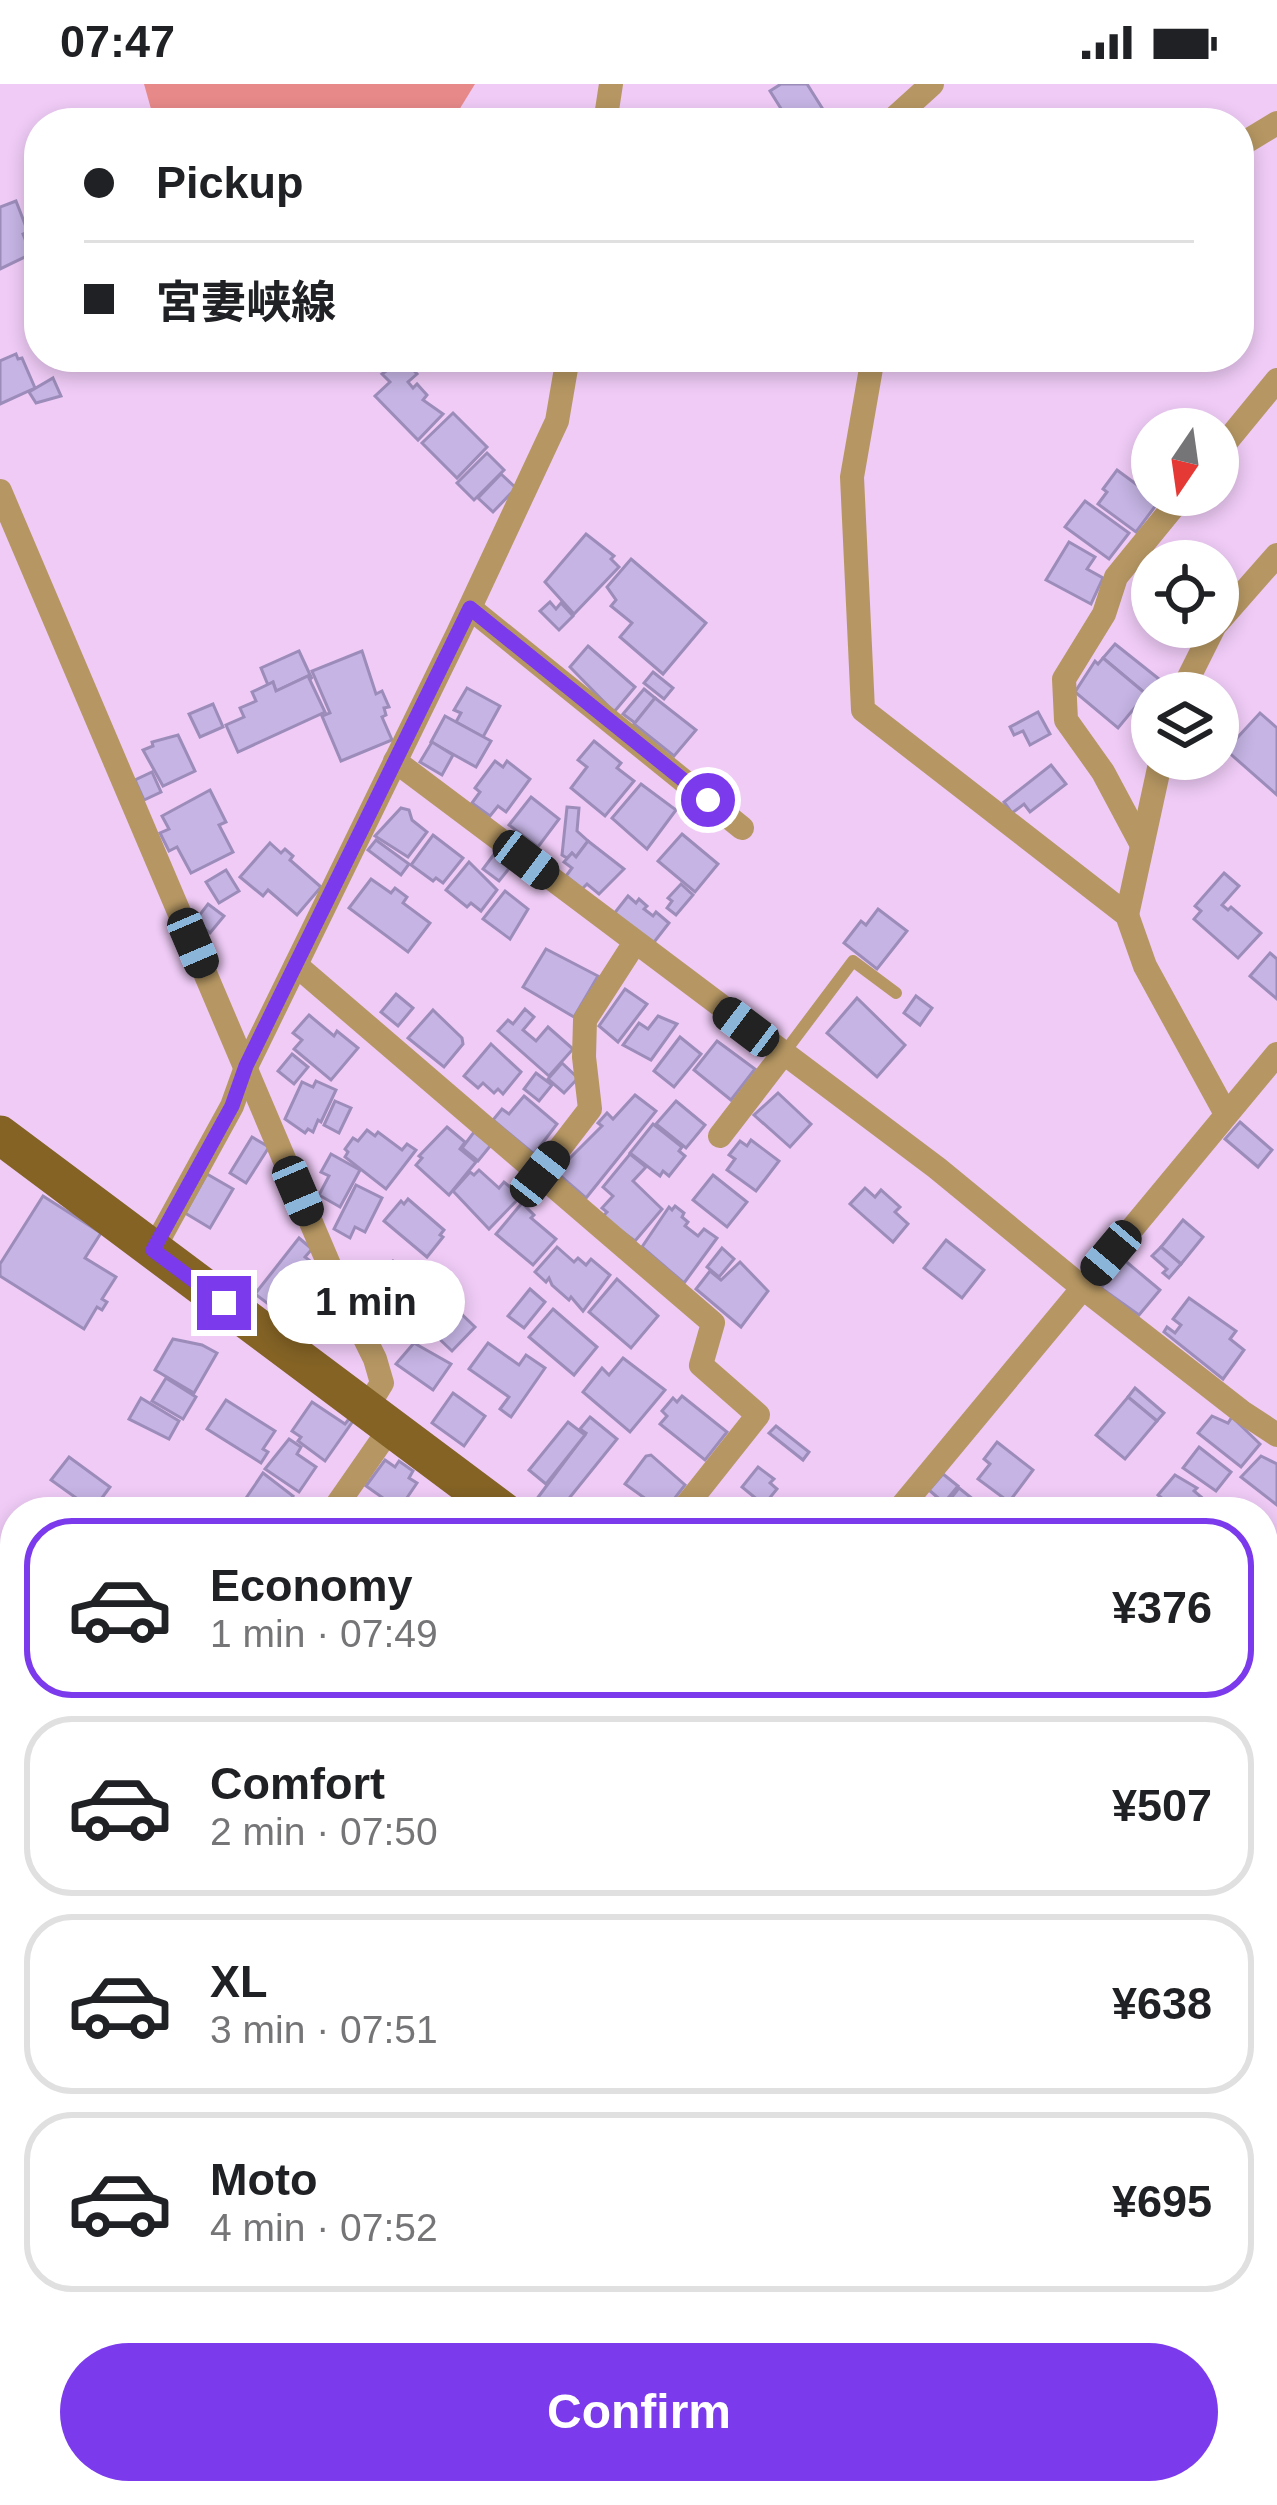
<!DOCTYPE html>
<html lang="en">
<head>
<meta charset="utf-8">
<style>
  :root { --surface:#fff; --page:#f6f6f6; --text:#202124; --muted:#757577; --line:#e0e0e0; --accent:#7c3aed }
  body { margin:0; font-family:Arial,"Noto Sans JP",sans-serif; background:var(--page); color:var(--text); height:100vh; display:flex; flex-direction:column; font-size:45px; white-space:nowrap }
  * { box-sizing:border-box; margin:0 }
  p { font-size:39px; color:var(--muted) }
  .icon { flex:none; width:66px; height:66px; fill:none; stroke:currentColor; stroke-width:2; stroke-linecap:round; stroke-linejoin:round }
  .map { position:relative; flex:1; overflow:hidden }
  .panel { position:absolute; left:0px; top:1413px; width:1278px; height:1008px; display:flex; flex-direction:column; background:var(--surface); border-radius:48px 48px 0 0; box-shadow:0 6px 18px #0003 }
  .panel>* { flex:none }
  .guide { position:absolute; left:24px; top:24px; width:1230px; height:264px; border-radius:48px; box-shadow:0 6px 18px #0003; display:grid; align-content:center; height:264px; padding:0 60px; background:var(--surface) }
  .needle { width:78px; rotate:193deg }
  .tools { position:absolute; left:1131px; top:324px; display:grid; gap:24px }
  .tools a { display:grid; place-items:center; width:108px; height:108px; border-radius:50%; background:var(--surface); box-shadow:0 6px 18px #0003; font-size:60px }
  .end { position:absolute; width:54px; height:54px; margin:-27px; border:15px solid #7c3aed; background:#fff; box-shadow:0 0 0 6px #fff }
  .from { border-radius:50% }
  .bubble { position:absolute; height:84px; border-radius:42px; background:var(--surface); box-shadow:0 6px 18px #0003; font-size:39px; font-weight:600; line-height:84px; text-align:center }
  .car { position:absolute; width:36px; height:72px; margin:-36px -18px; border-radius:15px; box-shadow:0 0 9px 3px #0007; background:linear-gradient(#222 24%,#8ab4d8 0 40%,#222 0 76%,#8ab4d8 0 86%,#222 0) }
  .guide b { display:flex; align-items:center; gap:42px; height:114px; font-size:45px }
  .guide b+b { border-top:3px solid var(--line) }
  .guide i { width:30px; height:30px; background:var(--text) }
  ul { padding:21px 0 0; list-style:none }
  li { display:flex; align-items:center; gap:36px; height:180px; margin:0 24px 18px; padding:0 36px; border:6px solid var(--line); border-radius:48px }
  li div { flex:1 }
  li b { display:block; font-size:45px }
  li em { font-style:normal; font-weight:600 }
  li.on { border-color:var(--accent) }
  li>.icon { width:108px; height:108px; stroke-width:1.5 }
  .primary-button { display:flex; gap:24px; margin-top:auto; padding:24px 60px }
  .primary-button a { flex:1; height:138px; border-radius:72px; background:var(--accent); color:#fff; font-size:48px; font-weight:600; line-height:138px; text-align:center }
  .status { display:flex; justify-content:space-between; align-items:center; height:84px; padding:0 60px; background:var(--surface); direction:ltr }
  .status svg { height:33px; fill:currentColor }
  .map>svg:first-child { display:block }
  .forest { fill:#e78989 }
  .building { fill:#c5b4e4; stroke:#9c8cba; stroke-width:3 }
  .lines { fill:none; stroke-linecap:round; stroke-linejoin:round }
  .path { stroke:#886f8d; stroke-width:4.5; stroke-dasharray:6 6; stroke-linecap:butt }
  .lane { stroke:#b69763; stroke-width:12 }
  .street { stroke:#b69763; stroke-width:24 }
  .primary { stroke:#846325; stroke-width:39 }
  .route { stroke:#7c3aed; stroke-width:15 }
</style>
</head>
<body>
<div class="status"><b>07:47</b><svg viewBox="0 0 49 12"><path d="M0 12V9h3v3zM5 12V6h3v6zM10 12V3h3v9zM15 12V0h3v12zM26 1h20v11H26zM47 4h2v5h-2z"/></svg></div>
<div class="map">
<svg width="1277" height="2421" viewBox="0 0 1277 2421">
  <rect width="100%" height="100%" fill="#efcbf6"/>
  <polygon class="forest" points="144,0 475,0 451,39 155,39"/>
  <g class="building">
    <polygon points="781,0 807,0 824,27 805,39 790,39 770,7"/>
    <polygon points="16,117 28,148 23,150 31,170 0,185 0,123"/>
    <polygon points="16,270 18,275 22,274 35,304 0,320 0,277"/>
    <polygon points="403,275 417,290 408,298 413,304 417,300 427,311 423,316 443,330 418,356 375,312 390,298 382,290"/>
    <polygon points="53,294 61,312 36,319 29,308"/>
    <polygon points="453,329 487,363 457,394 422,359"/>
    <polygon points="487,369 504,386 474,416 457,399"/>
    <polygon points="1117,386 1159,417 1136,448 1098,420 1107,408 1103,405"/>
    <polygon points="501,390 516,404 493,428 478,414"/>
    <polygon points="1085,417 1129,449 1109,475 1065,443"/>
    <polygon points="586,450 614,472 611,475 619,483 574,530 545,498"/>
    <polygon points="1069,458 1095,473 1087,485 1103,494 1091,520 1046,496"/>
    <polygon points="631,475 706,539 663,590 620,553 632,539 611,522 616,516 607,503"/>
    <polygon points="550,518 556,525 561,519 573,532 559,546 540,527"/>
    <polygon points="1115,560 1159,595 1146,610 1103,574"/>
    <polygon points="588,562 635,603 614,628 570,583"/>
    <polygon points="299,567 312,595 308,592 276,607 273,598 268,601 261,584"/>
    <polygon points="362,567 376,610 382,607 389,623 384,624 386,631 382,633 392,656 341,677 322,632 330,629 312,587"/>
    <polygon points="1103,574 1146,610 1118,644 1075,608 1095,577 1098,580"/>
    <polygon points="653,588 673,604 664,615 644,599"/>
    <polygon points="308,592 325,628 238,668 226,641 244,633 240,624 256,617 252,608 273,598 276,607"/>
    <polygon points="467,604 500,622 483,653 456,638 461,629 454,626"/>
    <polygon points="644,605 655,614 635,639 623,630"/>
    <polygon points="655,614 696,646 674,672 634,640"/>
    <polygon points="213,620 223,643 200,653 189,630"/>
    <polygon points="1038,628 1050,650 1030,661 1023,647 1014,651 1010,643"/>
    <polygon points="1260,629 1277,644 1277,711 1226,666"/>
    <polygon points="445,632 491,657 476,683 431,658"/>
    <polygon points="178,651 195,687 163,702 143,666 153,662 152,658"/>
    <polygon points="594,657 621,679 617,684 634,697 605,732 571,704 587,683 578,676"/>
    <polygon points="432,658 453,671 442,691 420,678"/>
    <polygon points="495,677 503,683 507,677 530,695 506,728 498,722 490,732 472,719 480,708 475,704"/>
    <polygon points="1051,681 1066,700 1030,728 1024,720 1012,729 1004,718"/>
    <polygon points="152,688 161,708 144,716 135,696"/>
    <polygon points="641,700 676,726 647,765 612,734"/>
    <polygon points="210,706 226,738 219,741 233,768 191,789 177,763 169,767 160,749 169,745 162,732"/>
    <polygon points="531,713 559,735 538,763 509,741"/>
    <polygon points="567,723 579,724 577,747 588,757 576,773 572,769 567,774 562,771"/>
    <polygon points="401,724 409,726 412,736 427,748 408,773 375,752"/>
    <polygon points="682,750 718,780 695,808 658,777"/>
    <polygon points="433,751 463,774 443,799 436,794 433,797 411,781"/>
    <polygon points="376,756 409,780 401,791 368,766"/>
    <polygon points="588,757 624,785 599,810 587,800 582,805 566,792 572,784 564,778 572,769 576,773"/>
    <polygon points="270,759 281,769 285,765 293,772 290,776 321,803 297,831 268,806 263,812 240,793"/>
    <polygon points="495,769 511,782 499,797 483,785"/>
    <polygon points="469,778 497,806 481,827 471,819 467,823 446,806"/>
    <polygon points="226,786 239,807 219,819 206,798"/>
    <polygon points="1224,789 1239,802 1222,821 1228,826 1231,823 1261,849 1238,874 1194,835 1201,827 1195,822"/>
    <polygon points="371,795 391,809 395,804 407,813 403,819 430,839 408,868 349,824"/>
    <polygon points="681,800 693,811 676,831 667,824 672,817 668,814"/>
    <polygon points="505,807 528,825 510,855 483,835"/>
    <polygon points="628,812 636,819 639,815 647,822 644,825 653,832 656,828 669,839 651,862 613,831"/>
    <polygon points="208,820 224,832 210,849 195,837"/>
    <polygon points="878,825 907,847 877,885 844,859 861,837 866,841"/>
    <polygon points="546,865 598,892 574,933 523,903"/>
    <polygon points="1270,869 1277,875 1277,915 1250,892"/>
    <polygon points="625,905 647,920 618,958 599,942"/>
    <polygon points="396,910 413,924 398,942 381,928"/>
    <polygon points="916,912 932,924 920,941 904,929"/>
    <polygon points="857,914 905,961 877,993 827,949"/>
    <polygon points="525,925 534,933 523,946 536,957 548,943 573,965 549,992 498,947 508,936 513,940"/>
    <polygon points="433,926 462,954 463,960 444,983 408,954"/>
    <polygon points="309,931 334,952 337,947 358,964 331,996 294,965 302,956 293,949"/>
    <polygon points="658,932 677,940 651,976 623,961 639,939 648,945"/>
    <polygon points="680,953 701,970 674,1003 654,987"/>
    <polygon points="717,957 755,985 731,1016 694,986"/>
    <polygon points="491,960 521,988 503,1010 498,1005 494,1009 483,999 478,1004 464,992"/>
    <polygon points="292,970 308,983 294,1000 278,987"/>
    <polygon points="562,979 578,994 564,1009 548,995"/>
    <polygon points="536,989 552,1001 539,1017 524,1005"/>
    <polygon points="316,997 336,1006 321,1038 318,1036 313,1048 308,1045 305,1049 285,1035 302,998 313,1003"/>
    <polygon points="778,1009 811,1040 790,1063 754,1031"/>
    <polygon points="635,1011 656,1027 586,1114 556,1088 602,1042 598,1039 607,1029 613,1035"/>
    <polygon points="524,1012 557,1040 534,1070 493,1036 502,1025 509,1030"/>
    <polygon points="335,1017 351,1024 339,1049 324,1041"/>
    <polygon points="676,1017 705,1041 686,1064 656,1040"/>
    <polygon points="1240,1038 1272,1066 1258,1083 1225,1055"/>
    <polygon points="653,1040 682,1063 679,1067 685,1072 669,1092 663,1087 660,1092 630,1069"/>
    <polygon points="447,1043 465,1058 460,1065 476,1078 449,1111 416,1081 422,1074 419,1072"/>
    <polygon points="367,1046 375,1052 378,1048 402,1066 407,1060 416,1066 386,1105 345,1073 348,1068 345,1065 353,1054 358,1057"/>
    <polygon points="474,1048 491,1061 478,1077 462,1064"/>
    <polygon points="252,1053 269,1063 246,1099 230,1089"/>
    <polygon points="751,1056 779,1077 756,1107 727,1086 735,1075 729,1071 740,1057 747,1062"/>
    <polygon points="331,1070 360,1086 340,1123 319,1111 329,1092 321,1088"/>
    <polygon points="630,1070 646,1083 633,1097 662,1125 635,1157 602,1133 607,1128 602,1124 613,1112 603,1103"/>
    <polygon points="479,1086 499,1104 504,1098 521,1112 489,1145 453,1107 470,1088 474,1091"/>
    <polygon points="207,1090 233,1105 210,1144 185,1129"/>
    <polygon points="713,1091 747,1118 727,1143 693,1116"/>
    <polygon points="356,1101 382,1114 365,1148 355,1143 350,1154 334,1145"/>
    <polygon points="865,1104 875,1113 881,1106 900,1123 895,1128 908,1140 893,1158 850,1120"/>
    <polygon points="43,1112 101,1149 85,1174 116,1193 102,1215 107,1218 102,1226 97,1223 84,1245 0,1192 0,1180"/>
    <polygon points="408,1115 444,1146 440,1151 443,1153 427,1173 384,1137 401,1117 404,1120"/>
    <polygon points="522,1119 534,1131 531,1134 556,1155 533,1181 496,1150"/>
    <polygon points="675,1122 684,1129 682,1133 688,1138 685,1142 698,1152 704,1145 717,1154 684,1199 642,1163 669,1123 672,1126"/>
    <polygon points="1183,1136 1203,1153 1181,1180 1161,1163"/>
    <polygon points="299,1154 312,1165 305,1173 319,1184 312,1193 317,1196 306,1211 301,1208 283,1231 255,1210"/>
    <polygon points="946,1156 984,1186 962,1214 924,1184"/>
    <polygon points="557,1163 574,1178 578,1174 586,1181 591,1175 610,1191 583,1227 571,1213 569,1216 552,1201 549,1194 546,1198 535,1188"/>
    <polygon points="1161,1163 1181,1180 1169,1194 1163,1189 1167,1185 1152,1172"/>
    <polygon points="722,1164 734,1175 719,1193 707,1183"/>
    <polygon points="1123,1175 1160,1206 1139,1231 1101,1204"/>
    <polygon points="393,1177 416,1194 389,1229 366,1212"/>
    <polygon points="740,1178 768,1207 741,1243 696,1205 710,1187 721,1196"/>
    <polygon points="434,1186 453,1202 435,1223 416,1206"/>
    <polygon points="617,1195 658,1232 631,1264 589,1228"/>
    <polygon points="530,1205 545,1218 524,1244 508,1232"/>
    <polygon points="1189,1214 1236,1247 1230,1255 1244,1266 1223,1295 1164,1248 1167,1243 1175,1249 1181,1241 1173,1235"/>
    <polygon points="441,1218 448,1224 452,1221 475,1243 452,1267 430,1246 436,1240 427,1232"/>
    <polygon points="553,1225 597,1263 574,1291 529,1253"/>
    <polygon points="173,1255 202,1261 217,1269 194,1309 155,1286"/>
    <polygon points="414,1259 451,1280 433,1306 396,1280"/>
    <polygon points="488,1259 519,1281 526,1271 545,1284 511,1333 500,1325 509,1313 469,1285"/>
    <polygon points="623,1274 665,1306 630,1348 583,1308 602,1284 609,1291"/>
    <polygon points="166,1294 196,1313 183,1335 152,1317"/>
    <polygon points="1135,1304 1164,1329 1157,1337 1128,1313"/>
    <polygon points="453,1309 485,1332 464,1362 432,1339"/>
    <polygon points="682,1312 727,1348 705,1376 660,1340 667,1332 662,1327 673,1314 677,1318"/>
    <polygon points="1128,1313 1157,1337 1125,1375 1096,1351"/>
    <polygon points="141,1314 179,1337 169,1355 129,1335"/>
    <polygon points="226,1316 275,1347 263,1365 268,1368 261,1379 207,1345"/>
    <polygon points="312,1318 345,1340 349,1335 353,1337 325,1377 298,1357 301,1353 292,1347"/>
    <polygon points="1212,1332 1228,1339 1232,1333 1260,1360 1241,1383 1198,1349"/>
    <polygon points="590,1333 617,1355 558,1428 552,1428 536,1416 586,1349 580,1345"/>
    <polygon points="568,1338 585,1351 546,1400 529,1386"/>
    <polygon points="776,1342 809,1368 803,1376 769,1349"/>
    <polygon points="289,1355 301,1363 297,1370 316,1383 299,1408 265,1385"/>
    <polygon points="997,1358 1033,1386 1009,1418 978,1395 990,1380 984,1375"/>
    <polygon points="1199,1363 1231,1388 1216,1407 1183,1384"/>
    <polygon points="651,1371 685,1401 664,1428 625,1400 646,1372"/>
    <polygon points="1261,1372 1277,1380 1277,1421 1241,1393"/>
    <polygon points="69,1373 110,1403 93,1426 51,1396"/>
    <polygon points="385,1376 395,1383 399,1377 413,1387 409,1394 417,1399 402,1421 393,1415 390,1419 366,1402"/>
    <polygon points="758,1383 774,1395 770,1399 777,1405 764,1421 742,1403"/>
    <polygon points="263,1389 293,1412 282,1428 260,1428 244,1417"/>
    <polygon points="943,1390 958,1402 944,1419 929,1406"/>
    <polygon points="1175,1391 1197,1404 1194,1407 1207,1418 1199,1428 1179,1428 1158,1411"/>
    <polygon points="959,1404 989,1428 940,1428"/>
    <polygon points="1266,1491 1277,1499 1277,1538 1263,1528"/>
    <polygon points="1268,1733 1277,1740 1277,1794 1263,1784 1263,1740"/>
    <polygon points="1263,1887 1277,1898 1277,1968 1263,1958 1263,1922 1267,1916 1275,1918 1263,1910"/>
    <polygon points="159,2406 177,2406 195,2421 147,2421"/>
    <polygon points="613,2406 666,2406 666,2407 655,2421 626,2421 610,2409"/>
    <polygon points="865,2406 957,2406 981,2421 889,2421"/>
  </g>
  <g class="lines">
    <polyline class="path" points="312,2406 331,2421"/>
    <polyline class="lane" points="784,969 853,877 896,909"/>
    <g class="street">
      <polyline points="605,39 611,0"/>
      <polyline points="889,39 932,0"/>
      <polyline points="1239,62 1277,39"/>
      <polyline points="873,273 852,393 863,626 1127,831 1145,882 1226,1030"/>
      <polyline points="1218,368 1277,296"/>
      <polyline points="0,407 333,1190 375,1275 382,1299 366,1325"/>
      <polyline points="470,524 742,744"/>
      <polyline points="1218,538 1277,471"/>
      <polyline points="1181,609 1214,543"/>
      <polyline points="395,677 937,1084 1083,1204 1242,1328 1277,1351"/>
      <polyline points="1142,761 1103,688 1066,636 1064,595 1104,530 1116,493 1183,411"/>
      <polyline points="1127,831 1161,675"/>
      <polyline points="296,881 713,1239 701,1281 758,1331 681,1428"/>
      <polyline points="720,1052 783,970"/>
      <polyline points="540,1090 590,1025 584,973 585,936 634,860"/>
      <polyline points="153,1166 232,1022 246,983 458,549 557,337 568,273"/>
      <polyline points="332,1428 391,1343"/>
      <polyline points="897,1428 1277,970"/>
      <polyline points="1263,1603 1277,1583"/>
      <polyline points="1263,1849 1277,1830"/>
      <polyline points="1263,2159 1277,2137"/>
      <polyline points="0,2165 15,2168"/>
      <polyline points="689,2409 720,2410 722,2406"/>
      <polyline points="14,2421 21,2406"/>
      <polyline points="55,2421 100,2406"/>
      <polyline points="1099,2421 1108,2406"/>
    </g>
    <g class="primary">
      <polyline points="0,1051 504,1428"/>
      <polyline points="1263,1990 1277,2001"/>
    </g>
  </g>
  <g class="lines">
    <polyline class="route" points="224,1219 153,1166 232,1022 246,982 470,524 708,716"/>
  </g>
</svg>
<div class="tools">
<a><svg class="needle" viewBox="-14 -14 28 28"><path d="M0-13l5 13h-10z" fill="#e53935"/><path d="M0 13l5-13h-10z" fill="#757577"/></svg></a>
<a><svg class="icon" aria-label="locate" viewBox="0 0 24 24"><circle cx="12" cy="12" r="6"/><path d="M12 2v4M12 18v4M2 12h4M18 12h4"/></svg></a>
<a><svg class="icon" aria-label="layers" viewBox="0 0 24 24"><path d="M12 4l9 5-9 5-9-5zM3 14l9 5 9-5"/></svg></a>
</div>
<i class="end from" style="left:708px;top:716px"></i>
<i class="end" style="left:224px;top:1219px"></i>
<div class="bubble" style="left:267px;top:1176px;width:198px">1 min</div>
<i class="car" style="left:526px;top:776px;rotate:127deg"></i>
<i class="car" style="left:193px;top:859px;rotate:157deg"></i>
<i class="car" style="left:746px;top:943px;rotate:307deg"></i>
<i class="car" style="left:540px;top:1090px;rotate:38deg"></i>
<i class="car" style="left:298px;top:1107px;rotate:157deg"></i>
<i class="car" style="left:1111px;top:1169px;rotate:220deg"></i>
<div class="guide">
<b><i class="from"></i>Pickup</b>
<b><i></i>宮妻峡線</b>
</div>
<section class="panel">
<ul>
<li class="on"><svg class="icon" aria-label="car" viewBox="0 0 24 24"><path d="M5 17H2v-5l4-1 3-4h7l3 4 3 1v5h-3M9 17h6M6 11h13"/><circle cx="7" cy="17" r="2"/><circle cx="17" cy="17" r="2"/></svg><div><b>Economy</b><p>1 min · 07:49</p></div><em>¥376</em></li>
<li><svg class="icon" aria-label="car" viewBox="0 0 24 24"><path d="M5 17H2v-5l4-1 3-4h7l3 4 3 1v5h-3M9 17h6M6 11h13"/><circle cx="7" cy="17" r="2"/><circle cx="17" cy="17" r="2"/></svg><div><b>Comfort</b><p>2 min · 07:50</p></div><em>¥507</em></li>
<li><svg class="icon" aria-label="car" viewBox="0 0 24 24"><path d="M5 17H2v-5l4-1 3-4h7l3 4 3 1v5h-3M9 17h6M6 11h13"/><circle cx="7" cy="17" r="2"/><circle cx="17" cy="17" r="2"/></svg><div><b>XL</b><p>3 min · 07:51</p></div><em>¥638</em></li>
<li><svg class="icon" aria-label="car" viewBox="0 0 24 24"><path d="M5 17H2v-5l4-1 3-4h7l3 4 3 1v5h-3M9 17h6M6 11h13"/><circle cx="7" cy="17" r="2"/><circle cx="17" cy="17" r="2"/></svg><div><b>Moto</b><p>4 min · 07:52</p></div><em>¥695</em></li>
</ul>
<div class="primary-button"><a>Confirm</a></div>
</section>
</div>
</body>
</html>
